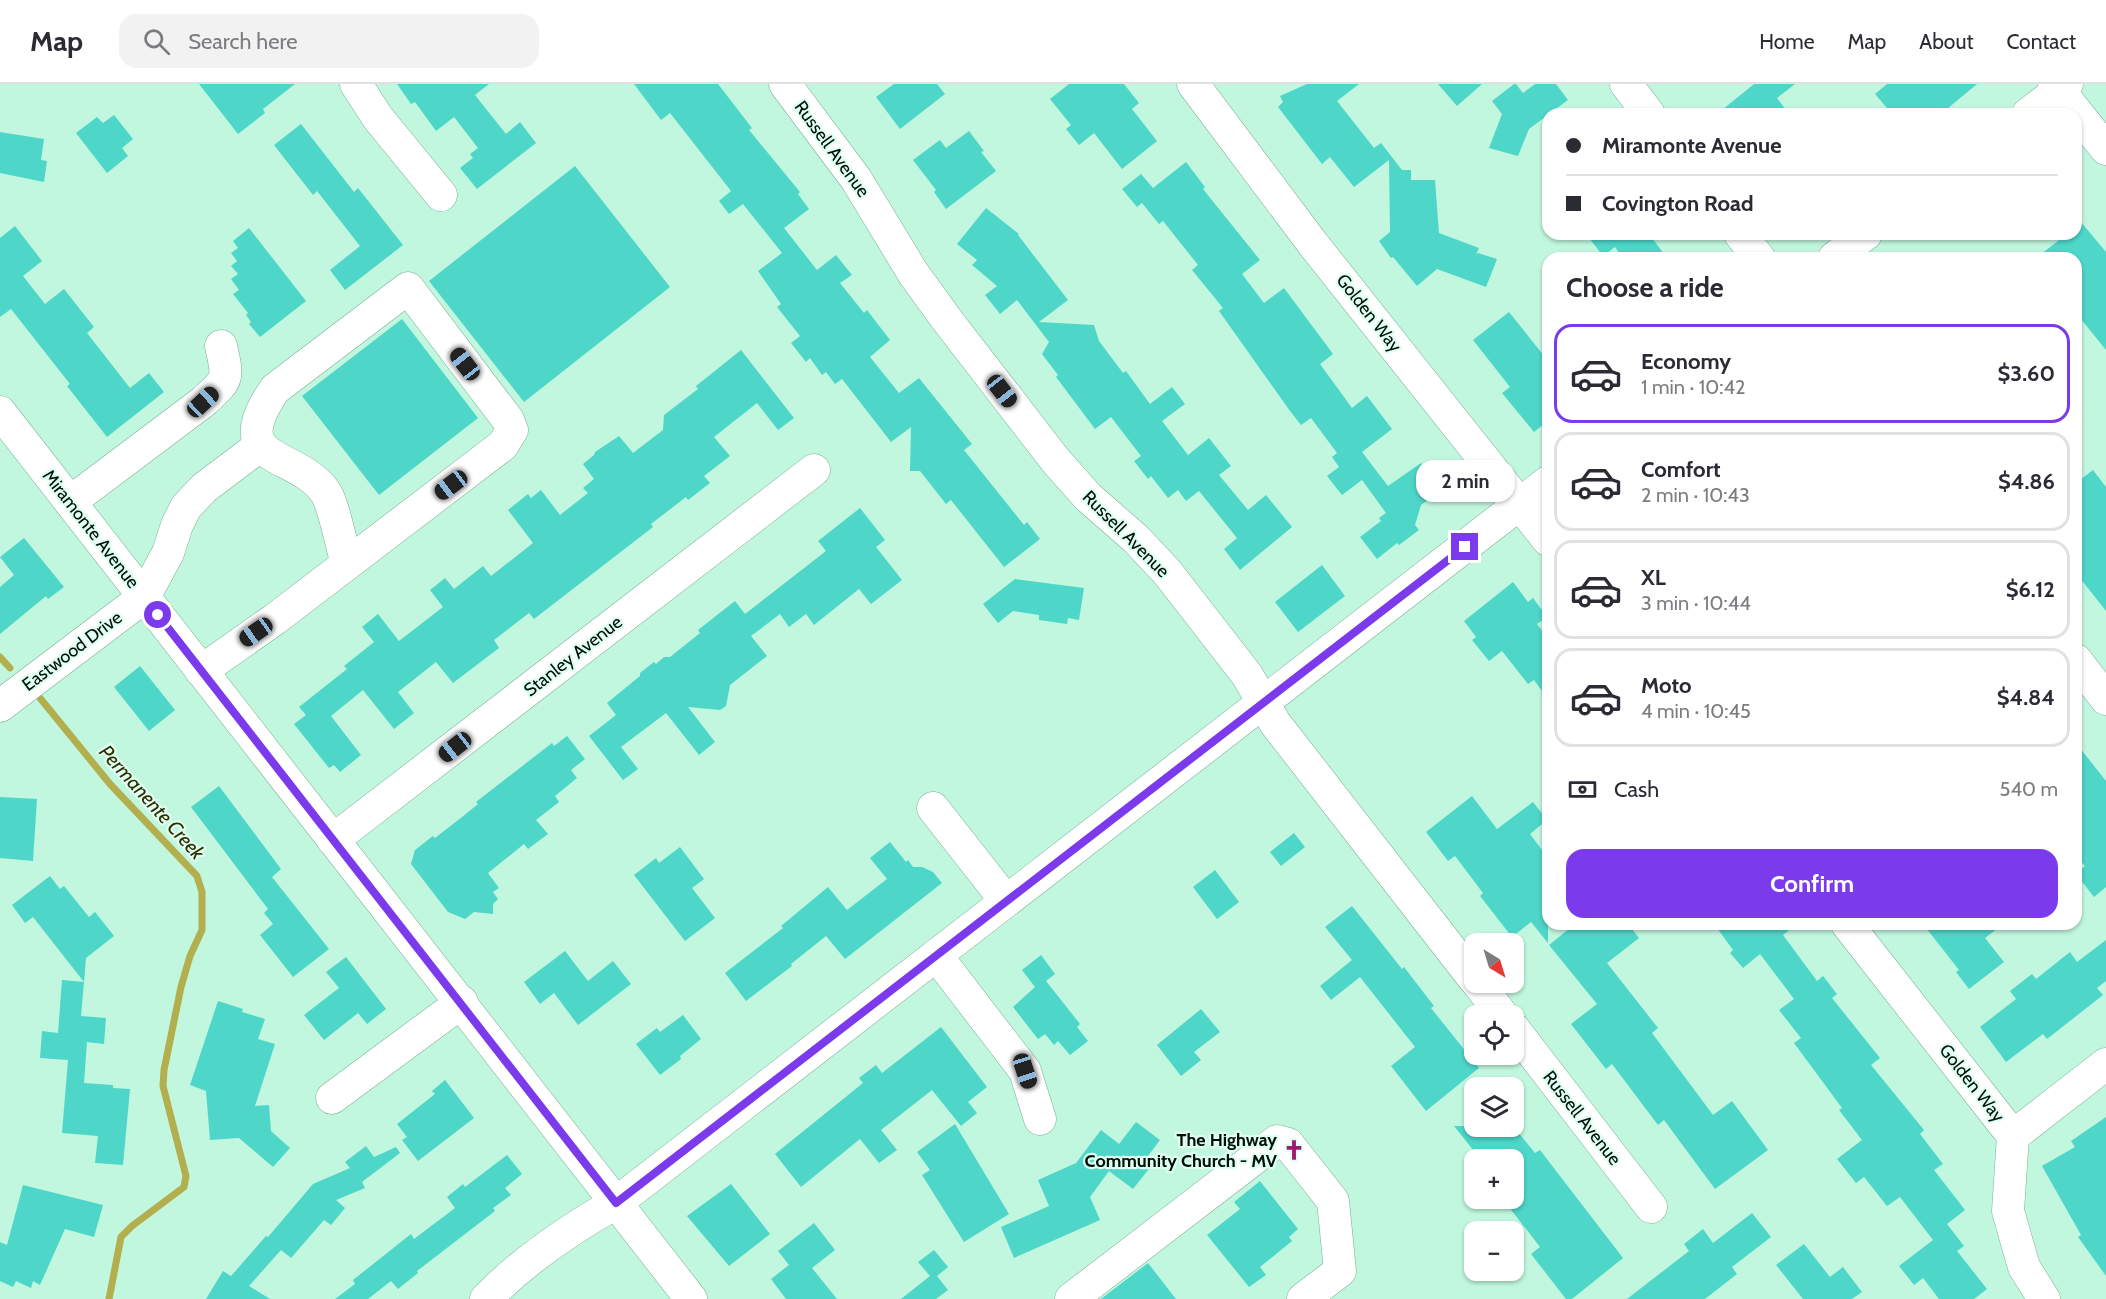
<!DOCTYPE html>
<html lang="en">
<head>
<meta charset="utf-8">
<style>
  :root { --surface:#fff; --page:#f2f2f3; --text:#2b2b33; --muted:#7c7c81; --line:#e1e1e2; --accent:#7c3aed }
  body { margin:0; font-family:Cabin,sans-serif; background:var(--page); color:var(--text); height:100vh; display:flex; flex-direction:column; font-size:22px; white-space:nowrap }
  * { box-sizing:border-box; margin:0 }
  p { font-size:20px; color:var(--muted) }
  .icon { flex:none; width:33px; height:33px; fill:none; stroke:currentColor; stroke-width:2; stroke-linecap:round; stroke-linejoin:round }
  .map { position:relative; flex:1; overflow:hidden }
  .details { position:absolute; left:1542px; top:168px; width:540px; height:678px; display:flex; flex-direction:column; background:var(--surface); border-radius:18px; box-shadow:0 2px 4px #0004 }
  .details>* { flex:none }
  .hud { position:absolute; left:1542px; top:24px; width:540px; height:132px; border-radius:18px; box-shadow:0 2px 4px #0004; display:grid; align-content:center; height:132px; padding:0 24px; background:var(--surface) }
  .needle { width:39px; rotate:142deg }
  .tools { position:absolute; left:1464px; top:849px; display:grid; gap:12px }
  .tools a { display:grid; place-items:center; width:60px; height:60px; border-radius:12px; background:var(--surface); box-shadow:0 2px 4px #0004; font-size:30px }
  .end { position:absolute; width:27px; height:27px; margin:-14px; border:8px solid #7c3aed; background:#fff; box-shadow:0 0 0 3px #fff }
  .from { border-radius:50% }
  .bubble { position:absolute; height:42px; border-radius:18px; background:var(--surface); box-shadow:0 2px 4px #0004; font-size:20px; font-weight:700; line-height:42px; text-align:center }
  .car { position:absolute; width:18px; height:36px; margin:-18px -9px; border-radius:8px; box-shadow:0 0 4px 2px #0007; background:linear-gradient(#222 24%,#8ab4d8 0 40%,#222 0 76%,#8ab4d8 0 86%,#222 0) }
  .hud b { display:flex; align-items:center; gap:21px; height:57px; font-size:22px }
  .hud b+b { border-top:2px solid var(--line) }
  .hud i { width:15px; height:15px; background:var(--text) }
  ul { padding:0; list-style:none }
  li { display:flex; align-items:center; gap:18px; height:99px; margin:0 12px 9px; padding:0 12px; border:3px solid var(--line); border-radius:18px }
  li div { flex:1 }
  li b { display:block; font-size:22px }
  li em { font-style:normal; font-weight:700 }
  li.on { border-color:var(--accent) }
  li>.icon { width:54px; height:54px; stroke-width:1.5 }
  h2 { padding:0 24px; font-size:27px; line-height:72px }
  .pay { display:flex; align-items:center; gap:15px; height:66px; padding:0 24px; font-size:22px }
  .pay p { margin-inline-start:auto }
  .action { display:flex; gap:12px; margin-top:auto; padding:12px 24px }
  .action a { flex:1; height:69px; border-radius:18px; background:var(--accent); color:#fff; font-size:24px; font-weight:700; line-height:69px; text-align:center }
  header { display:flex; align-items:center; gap:36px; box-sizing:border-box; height:84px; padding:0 30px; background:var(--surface); border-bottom:2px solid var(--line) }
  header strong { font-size:28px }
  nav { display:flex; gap:33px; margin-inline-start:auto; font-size:21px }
  .search { width:420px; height:54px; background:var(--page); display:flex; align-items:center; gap:15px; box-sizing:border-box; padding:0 21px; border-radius:18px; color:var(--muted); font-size:22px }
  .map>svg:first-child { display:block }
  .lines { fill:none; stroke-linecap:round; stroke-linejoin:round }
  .stream { stroke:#b3ae4e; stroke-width:7 }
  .building { fill:#4ed6c9 }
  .minor-casing { stroke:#7aae97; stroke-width:33 }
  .minor { stroke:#fff; stroke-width:32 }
  .route { stroke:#7c3aed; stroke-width:8 }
  .labels { text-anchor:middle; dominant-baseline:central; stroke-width:4.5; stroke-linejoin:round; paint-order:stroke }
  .street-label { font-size:18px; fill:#001009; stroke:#dffff0 }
  .poi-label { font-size:18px; font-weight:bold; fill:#001009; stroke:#dffff0; text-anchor:end }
  .water-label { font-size:20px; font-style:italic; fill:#2f2d02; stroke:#dffff0 }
</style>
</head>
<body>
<header>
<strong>Map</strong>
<div class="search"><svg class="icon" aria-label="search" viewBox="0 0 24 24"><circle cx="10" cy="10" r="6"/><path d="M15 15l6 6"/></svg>Search here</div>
<nav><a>Home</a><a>Map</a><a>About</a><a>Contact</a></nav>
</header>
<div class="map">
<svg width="2106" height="1215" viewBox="0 0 2106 1215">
  <rect width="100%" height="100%" fill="#c1f7df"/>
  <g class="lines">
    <g class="stream">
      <polyline points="0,573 10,584"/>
      <polyline points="40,614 110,700 197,792 202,808 202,846 190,872 181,903 164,986 163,1002 186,1092 184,1103 132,1142 121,1153 109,1215"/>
    </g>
  </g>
  <g class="building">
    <polygon points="199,0 295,0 263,25 265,29 238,50"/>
    <polygon points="397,0 489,0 475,11 506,50 520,38 536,59 477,105 460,84 473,74 470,70 478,64 454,33 436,47 415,18 411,20"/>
    <polygon points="634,0 718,0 752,44 749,46 800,108 798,110 809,125 784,144 817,186 836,171 852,191 840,199 864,229 867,226 890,256 870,273 899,309 919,294 972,360 964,366 1024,441 1027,438 1040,455 1004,483 951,416 946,420 920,387 910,387 911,343 891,358 842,295 835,300 826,288 822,291 810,274 806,278 791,259 800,252 777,223 781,220 758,187 782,169 743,120 729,130 719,117 731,107 670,29 661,36"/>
    <polygon points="894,0 937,0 945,10 900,45 876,13"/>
    <polygon points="1069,0 1124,0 1139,19 1132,25 1157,57 1122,85 1094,49 1079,61 1066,45 1071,41 1050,15"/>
    <polygon points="1307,0 1359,0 1337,17 1374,64 1381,59 1402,86 1411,86 1411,96 1435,96 1439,149 1479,164 1476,171 1478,169 1497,175 1486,203 1437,185 1417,202 1393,173 1391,174 1379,157 1390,148 1389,76 1354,103 1330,73 1322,80 1278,23 1283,18 1280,12"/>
    <polygon points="1438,0 1482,0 1457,22"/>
    <polygon points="1514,0 1516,0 1523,9 1535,0 1556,0 1568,16 1529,45 1518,72 1489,64 1502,30 1492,17"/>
    <polygon points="1754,0 1795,0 1777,14 1789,30 1717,30"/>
    <polygon points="1887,0 1977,0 1941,30 1892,30 1875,10"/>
    <polygon points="114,31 133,55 122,64 128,72 107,89 76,49 97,33 103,39"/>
    <polygon points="301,40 354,108 358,104 403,161 345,206 330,186 360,162 317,107 313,111 274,61"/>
    <polygon points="969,47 984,67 981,68 996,87 946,125 934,108 936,106 913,76 940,56 946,64"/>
    <polygon points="0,48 44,55 41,76 47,77 44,98 0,89"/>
    <polygon points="1186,78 1205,103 1203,105 1260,176 1242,190 1264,219 1284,204 1333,270 1320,280 1352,324 1367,312 1392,345 1362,368 1388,402 1421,379 1441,406 1421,421 1415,441 1419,446 1399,461 1397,459 1377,475 1360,453 1381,437 1379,434 1386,429 1362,396 1342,411 1327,392 1339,383 1332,373 1337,369 1311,334 1301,341 1290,327 1219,227 1223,224 1192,186 1198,181 1163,137 1159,140 1142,119 1137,123 1122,105 1141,90 1153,104"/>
    <polygon points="575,82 670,203 524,318 429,197"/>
    <polygon points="986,124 1019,150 1018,151 1068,216 1039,238 1094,241 1099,257 1123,289 1126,287 1150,320 1172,303 1185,320 1162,337 1188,371 1209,354 1231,382 1219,391 1248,426 1266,411 1292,443 1240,486 1224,465 1237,454 1199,407 1186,417 1178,406 1168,414 1151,392 1148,395 1134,377 1141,372 1111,333 1095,345 1056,293 1058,291 1042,270 1049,258 1017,216 1000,230 985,211 997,202 972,181 977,176 957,160"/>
    <polygon points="2081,138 2106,168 2106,266 2076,229 2076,174 2036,174 2067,150 2076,150 2076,143"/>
    <polygon points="15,142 42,177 23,192 45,220 64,205 94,243 87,249 130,304 149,289 164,308 107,353 67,302 70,300 11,225 0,233 0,154"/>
    <polygon points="249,144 306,217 260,253 249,240 251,238 246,231 248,229 233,210 239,206 231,195 238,190 231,182 237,177 231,169 238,164 233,157"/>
    <polygon points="1586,150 1649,150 1667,174 1623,174 1615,163 1603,172"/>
    <polygon points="1509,228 1548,277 1548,337 1534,348 1502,309 1510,303 1473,256"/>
    <polygon points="402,235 478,334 379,411 302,312"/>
    <polygon points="741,266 794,334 778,346 757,319 714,353 730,372 704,392 710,399 688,416 686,413 651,440 653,443 534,535 529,529 494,556 499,564 453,599 436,578 398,608 414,629 394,645 363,606 331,632 361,671 340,688 334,681 329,684 294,640 306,631 299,623 347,585 344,582 374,558 362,543 378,530 399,557 443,523 430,506 445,494 454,505 483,482 491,492 533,459 508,426 528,410 531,414 541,406 560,431 588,409 583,404 594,395 583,380 594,371 595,368 619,352 633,369 663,346 664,331 698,305 696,302"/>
    <polygon points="2093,386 2106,403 2106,527 2076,489 2076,399"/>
    <polygon points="860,424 885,456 876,463 902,496 871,520 859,505 814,541 806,530 789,543 780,530 751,552 767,572 730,601 726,622 720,626 688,623 715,658 699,671 666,629 621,663 638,685 623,696 589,652 616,631 607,619 640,592 640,589 654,578 656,580 664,573 670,573 700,549 698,546 735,517 745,530 826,467 818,457"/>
    <polygon points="24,454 64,503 48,515 46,512 0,550 0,503 14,491 0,473"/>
    <polygon points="1322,481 1345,512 1298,548 1275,518"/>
    <polygon points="1015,495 1084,504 1079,536 1068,534 1067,540 1039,536 1039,531 1013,527 998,539 983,520"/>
    <polygon points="1513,498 1528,518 1533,514 1547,533 1537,540 1548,555 1548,615 1534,596 1528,600 1502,567 1489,577 1472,556 1476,553 1464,537"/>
    <polygon points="140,582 175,626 149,647 114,603"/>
    <polygon points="567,652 585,675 571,686 577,694 555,712 559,718 536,736 548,750 528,765 524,760 488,789 499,804 493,808 498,815 493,820 493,830 474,828 465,835 448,828 411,780 415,766 433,752 435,754 462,733 478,720 476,718 552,659 554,662"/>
    <polygon points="2076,659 2106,697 2106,803 2094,813 2076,790 2085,782 2076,772"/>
    <polygon points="219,702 281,785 272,793 329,865 293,893 260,851 273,840 264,829 268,825 191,723"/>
    <polygon points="1472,712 1497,745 1533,718 1547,736 1530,750 1548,774 1548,859 1531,838 1512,853 1480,812 1483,809 1455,772 1448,777 1426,748"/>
    <polygon points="0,713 37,715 33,777 0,774"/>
    <polygon points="1294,749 1305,763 1281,782 1270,768"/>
    <polygon points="890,758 906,778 908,776 913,783 922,783 933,788 942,799 845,875 826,852 791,880 792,882 746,917 725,889 783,844 781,842 828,803 847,826 887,795 870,774"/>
    <polygon points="680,763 704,795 692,804 715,834 685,857 634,791 656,774 659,779"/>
    <polygon points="1215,786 1239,818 1217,835 1193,803"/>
    <polygon points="50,792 60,805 64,802 89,833 95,828 114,852 86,874 84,898 33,833 25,839 12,821"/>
    <polygon points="1352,822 1402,885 1404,883 1434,922 1431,924 1479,984 1426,1027 1391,982 1415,963 1360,893 1331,916 1320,902 1352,876 1325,843"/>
    <polygon points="1575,840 1628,840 1639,854 1607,879 1658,944 1652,949 1713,1031 1732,1017 1768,1066 1715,1105 1664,1036 1658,1041 1612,980 1606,985 1571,940 1597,920 1549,861"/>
    <polygon points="1714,840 1797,840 1783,851 1817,897 1823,892 1837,910 1832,914 1880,974 1871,981 1924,1046 1920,1050 1943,1080 1934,1086 1965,1126 1947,1140 1964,1162 1957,1167 1987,1205 1974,1215 1939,1215 1923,1194 1914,1201 1899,1182 1933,1156 1900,1113 1887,1122 1864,1093 1856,1099 1837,1075 1862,1056 1839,1026 1842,1024 1794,959 1801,954 1779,926 1794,915 1760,870 1743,884 1730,869 1733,866"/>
    <polygon points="1923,840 2003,840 1985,854 2004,878 1969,905 1956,888 1959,886"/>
    <polygon points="2106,856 2106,897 2097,904 2103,911 2047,955 2043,950 2006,978 1980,943 2016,915 2010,907 2032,890 2036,895 2070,868 2077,878"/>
    <polygon points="565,867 588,897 613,877 631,900 578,941 554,909 540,920 524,898"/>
    <polygon points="1041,871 1055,890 1046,897 1080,940 1077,943 1088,957 1070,971 1058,957 1054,961 1045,950 1038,955 1013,923 1035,903 1022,886"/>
    <polygon points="346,873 386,925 367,940 358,929 324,956 304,931 339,904 326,888"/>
    <polygon points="62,896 84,898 81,932 106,934 104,960 87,958 84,999 113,1001 113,1004 130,1005 123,1081 95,1079 98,1052 62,1049 68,976 40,974 42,947 58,949"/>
    <polygon points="218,917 243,925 242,928 265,935 258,955 275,960 255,1022 269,1021 271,1047 290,1064 273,1083 239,1054 210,1056 206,1007 190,1001"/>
    <polygon points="1201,925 1220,948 1194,968 1201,976 1181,992 1157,961"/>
    <polygon points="683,931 701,955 680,972 681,975 660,991 636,960 657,944 660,948"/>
    <polygon points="941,943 987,1003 968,1018 977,1029 961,1042 932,1006 881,1046 897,1066 879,1079 860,1055 801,1103 775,1070 863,999 859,994 876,981 882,989"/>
    <polygon points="445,996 474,1034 418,1077 402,1056 407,1053 397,1040 435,1010 432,1007"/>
    <polygon points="2106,1033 2106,1192 2078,1153 2081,1151 2042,1082 2075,1063 2071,1057"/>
    <polygon points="1136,1038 1160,1056 1145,1076 1152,1081 1133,1105 1109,1087 1090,1113 1100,1136 1014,1174 1001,1143 1049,1122 1038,1096 1076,1079 1101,1046 1119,1060"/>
    <polygon points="955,1040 1009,1130 964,1158 922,1091 930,1086 917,1068"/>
    <polygon points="1454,1042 1513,1042 1535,1069 1540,1066 1623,1174 1572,1215 1566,1215 1531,1170 1540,1163 1502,1114 1514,1114 1514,1076 1481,1076"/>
    <polygon points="366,1062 374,1073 396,1063 400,1069 362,1098 365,1104 336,1116 345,1124 331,1141 324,1136 291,1174 281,1166 249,1202 270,1215 206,1215 223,1187 231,1192 266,1152 268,1153 313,1100 350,1084 345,1078"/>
    <polygon points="507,1071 522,1090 505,1104 511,1111 493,1124 495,1127 417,1187 418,1189 398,1205 391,1197 368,1215 335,1215 355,1200 353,1196 411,1150 414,1155 455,1124 447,1113 463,1100 465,1103"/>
    <polygon points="1260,1097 1298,1145 1289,1153 1292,1157 1260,1183 1266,1191 1249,1203 1207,1151 1240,1125 1234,1118"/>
    <polygon points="731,1100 770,1150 729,1182 687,1132"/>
    <polygon points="23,1101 103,1121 94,1153 65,1145 40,1201 33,1197 31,1204 16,1197 13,1203 0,1197 0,1158 7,1161"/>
    <polygon points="1752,1129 1771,1153 1732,1183 1737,1190 1705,1215 1627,1215 1689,1167 1684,1160 1703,1145 1713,1159"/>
    <polygon points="814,1139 835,1166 812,1184 837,1215 786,1215 771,1195 789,1181 778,1167"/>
    <polygon points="1804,1160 1830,1193 1843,1183 1862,1208 1852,1215 1803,1215 1776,1181"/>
    <polygon points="934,1166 948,1183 937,1192 948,1206 936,1215 901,1215 930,1192 918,1178"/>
    <polygon points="1148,1179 1176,1215 1101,1215"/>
  </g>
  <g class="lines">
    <g class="minor-casing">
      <g id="minor">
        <polyline points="356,0 378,34 441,111"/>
        <polyline points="785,0 856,95 913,189 947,236 1056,377 1088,413 1136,455 1167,488 1247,591 1275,639 1474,895"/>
        <polyline points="1193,0 1313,160 1548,456"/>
        <polyline points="1626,0 1649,30"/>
        <polyline points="2054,0 2106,65"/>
        <polyline points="2028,30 2067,0"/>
        <polyline points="1740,150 1759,174"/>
        <polyline points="1834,174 1866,150"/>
        <polyline points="0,328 691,1215"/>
        <path d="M 70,418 L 203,318 C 228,295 229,297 221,262"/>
        <polyline points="2076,576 2106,615"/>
        <path d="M 201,587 L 275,535 L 503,361 L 512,346 L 508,336 L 408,204 L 275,305 C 222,382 298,366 326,409 C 334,422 342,464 347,480"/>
        <polyline points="0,622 144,513 168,469 177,441 186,423 204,404 261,361"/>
        <polyline points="933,724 1006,817"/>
        <polyline points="333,756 814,386"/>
        <polyline points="1847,840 2013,1052 2008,1127 2024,1183 2044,1215"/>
        <polyline points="936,871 1025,987 1040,1035"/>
        <polyline points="1477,898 1503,932"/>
        <polyline points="1514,945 1651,1123"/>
        <polyline points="332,1014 462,918"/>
        <polyline points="2013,1052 2106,980"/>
        <path d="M 486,1215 C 523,1177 570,1145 616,1119 L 1548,398"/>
        <polyline points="1071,1215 1277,1057 1288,1060 1333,1117 1340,1187 1303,1215"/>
      </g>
    </g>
    <use href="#minor" class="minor"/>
  </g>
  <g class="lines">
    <polyline class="route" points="158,531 616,1119 1465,463"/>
  </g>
  <defs>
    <g id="church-bare" transform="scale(1.62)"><path d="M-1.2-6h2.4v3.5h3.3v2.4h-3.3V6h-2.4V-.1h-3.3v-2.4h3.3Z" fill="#9c1c70" stroke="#dffff0" stroke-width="2.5" paint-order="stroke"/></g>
  </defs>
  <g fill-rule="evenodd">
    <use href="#church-bare" x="1294" y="1066"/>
  </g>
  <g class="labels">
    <g class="street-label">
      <text transform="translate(832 65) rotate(54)">Russell Avenue</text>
      <text transform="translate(1369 229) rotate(52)">Golden Way</text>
      <text transform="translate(91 445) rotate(52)">Miramonte Avenue</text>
      <text transform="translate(1126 450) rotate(45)">Russell Avenue</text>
      <text transform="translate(72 567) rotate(-37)">Eastwood Drive</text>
      <text transform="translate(573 572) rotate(-38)">Stanley Avenue</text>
      <text transform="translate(1972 999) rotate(52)">Golden Way</text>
      <text transform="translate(1582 1034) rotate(52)">Russell Avenue</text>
    </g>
    <g class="poi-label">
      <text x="1277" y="1056">The Highway<tspan x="1277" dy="21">Community Church - MV</tspan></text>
    </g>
    <g class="water-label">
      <text transform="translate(152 718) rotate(48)">Permanente Creek</text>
    </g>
  </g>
</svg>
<div class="tools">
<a><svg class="needle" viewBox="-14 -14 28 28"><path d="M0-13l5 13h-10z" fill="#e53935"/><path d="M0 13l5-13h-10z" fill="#7c7c81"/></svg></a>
<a><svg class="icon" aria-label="locate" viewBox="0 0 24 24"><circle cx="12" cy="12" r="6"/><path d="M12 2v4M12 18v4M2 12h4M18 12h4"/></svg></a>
<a><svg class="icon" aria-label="layers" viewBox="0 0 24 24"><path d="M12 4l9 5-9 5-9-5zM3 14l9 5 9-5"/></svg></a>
<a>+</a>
<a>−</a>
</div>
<i class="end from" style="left:158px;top:531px"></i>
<i class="end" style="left:1465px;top:463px"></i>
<div class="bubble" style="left:1416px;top:376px;width:99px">2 min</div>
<i class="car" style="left:465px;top:280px;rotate:322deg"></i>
<i class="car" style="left:1002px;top:307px;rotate:142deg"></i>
<i class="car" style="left:203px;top:318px;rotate:47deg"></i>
<i class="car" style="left:451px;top:401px;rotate:233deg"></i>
<i class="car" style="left:256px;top:548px;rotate:235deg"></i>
<i class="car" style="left:455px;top:663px;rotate:232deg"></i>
<i class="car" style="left:1025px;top:987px;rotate:162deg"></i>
<div class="hud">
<b><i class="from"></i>Miramonte Avenue</b>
<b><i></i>Covington Road</b>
</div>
<section class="details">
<h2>Choose a ride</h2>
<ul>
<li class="on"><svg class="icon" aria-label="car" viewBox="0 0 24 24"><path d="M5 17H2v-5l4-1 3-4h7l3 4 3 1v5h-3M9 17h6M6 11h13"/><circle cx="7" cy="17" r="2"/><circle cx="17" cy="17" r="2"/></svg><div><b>Economy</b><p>1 min · 10:42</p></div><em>$3.60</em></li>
<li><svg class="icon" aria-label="car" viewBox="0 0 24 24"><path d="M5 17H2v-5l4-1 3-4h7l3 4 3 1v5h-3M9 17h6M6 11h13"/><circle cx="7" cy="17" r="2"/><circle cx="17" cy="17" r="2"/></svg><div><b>Comfort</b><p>2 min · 10:43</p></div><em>$4.86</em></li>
<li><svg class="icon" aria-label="car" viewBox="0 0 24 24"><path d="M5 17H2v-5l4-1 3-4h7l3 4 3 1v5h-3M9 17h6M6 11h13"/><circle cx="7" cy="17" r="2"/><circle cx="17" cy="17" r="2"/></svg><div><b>XL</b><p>3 min · 10:44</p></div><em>$6.12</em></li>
<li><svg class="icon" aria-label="car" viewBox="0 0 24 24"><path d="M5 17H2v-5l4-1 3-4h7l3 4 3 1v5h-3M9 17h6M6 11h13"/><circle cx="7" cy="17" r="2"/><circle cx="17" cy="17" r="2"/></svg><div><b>Moto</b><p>4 min · 10:45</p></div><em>$4.84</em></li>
</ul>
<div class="pay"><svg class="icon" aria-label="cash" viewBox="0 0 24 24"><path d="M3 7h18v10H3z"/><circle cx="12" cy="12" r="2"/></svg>Cash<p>540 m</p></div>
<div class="action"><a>Confirm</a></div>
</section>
</div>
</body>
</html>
